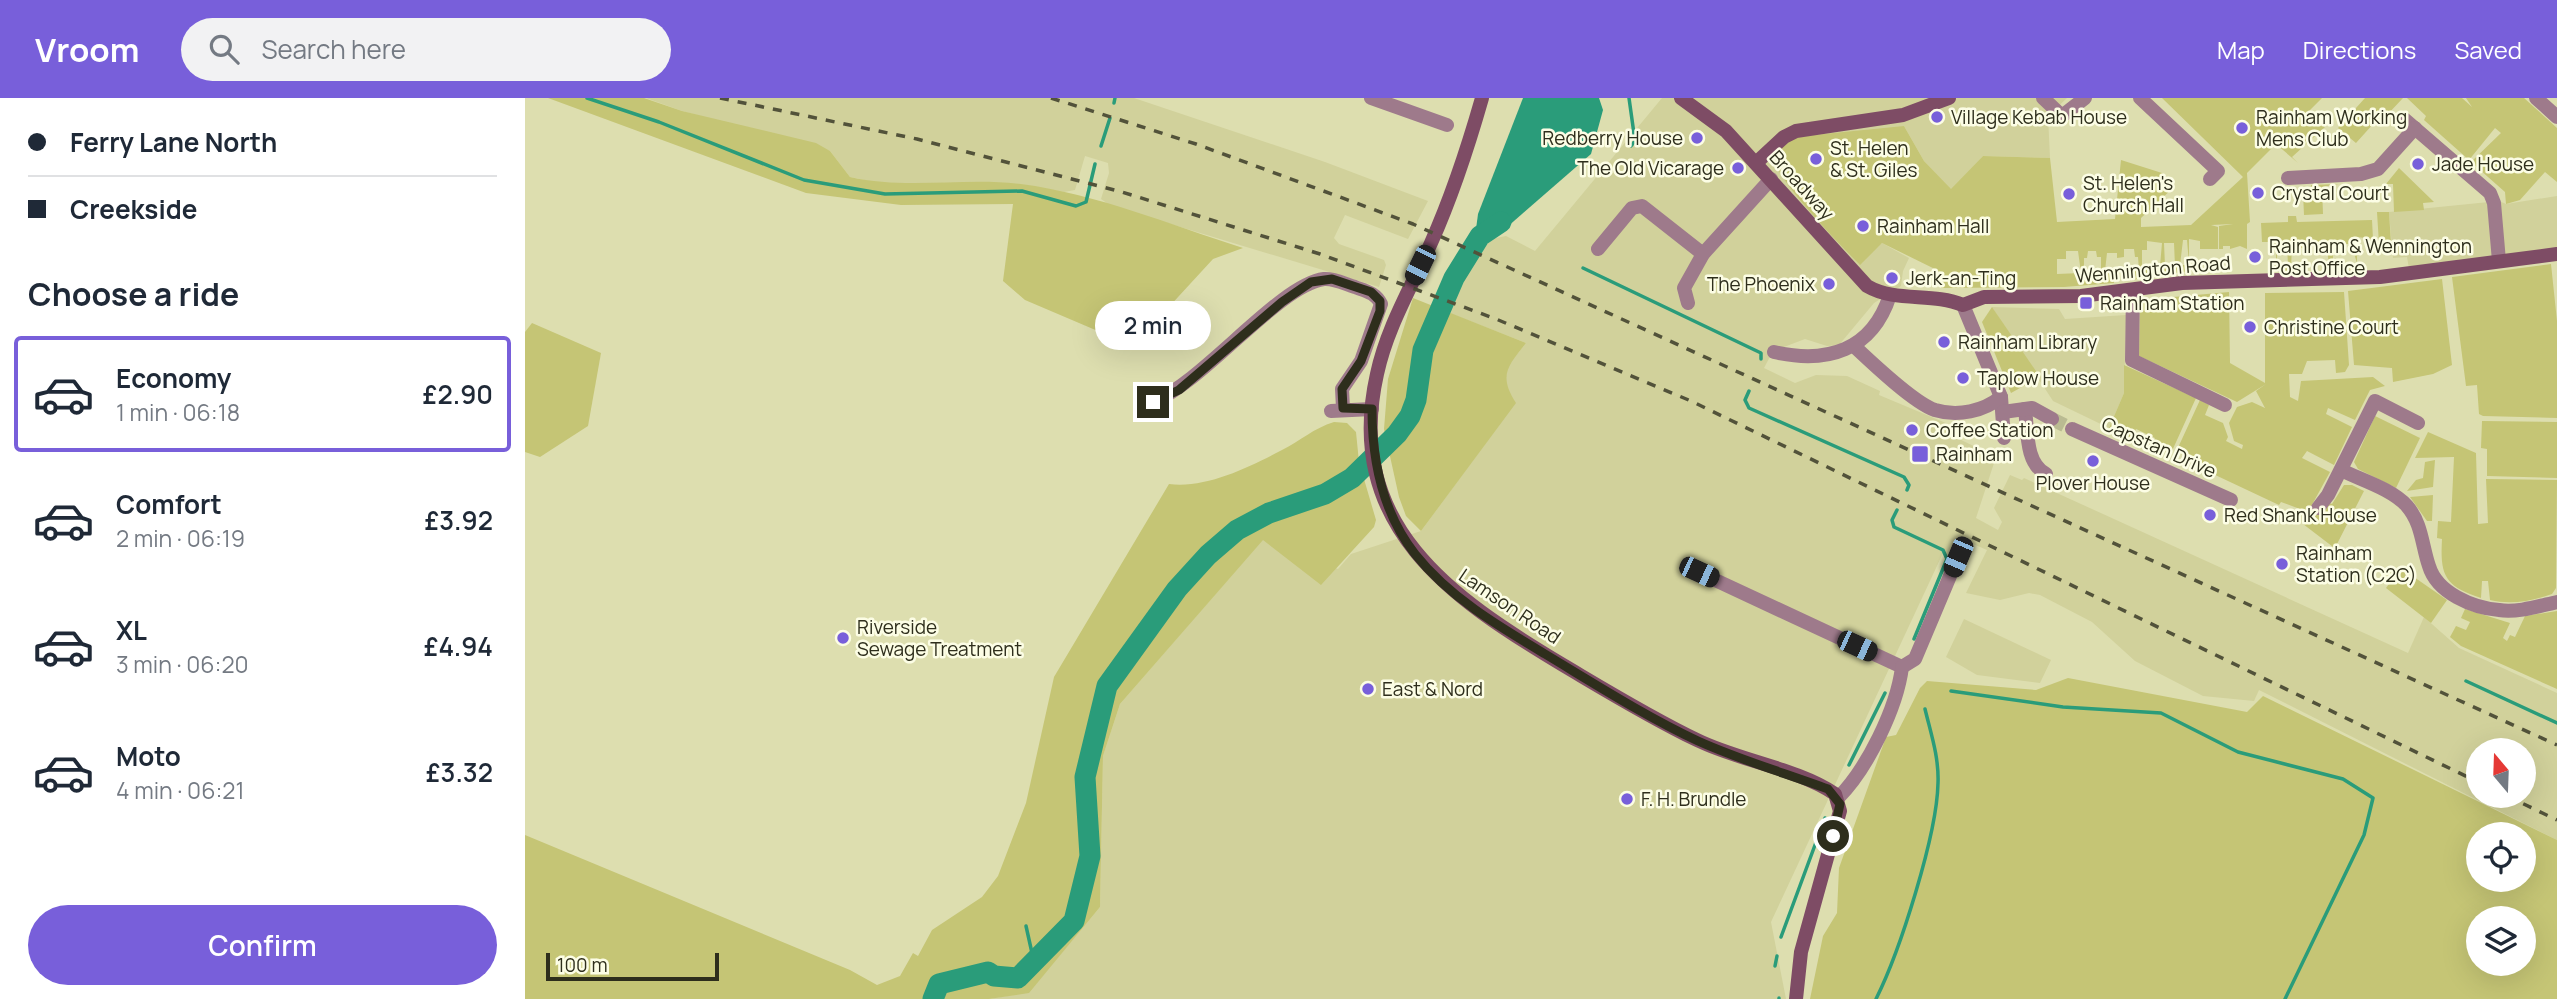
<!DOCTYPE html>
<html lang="en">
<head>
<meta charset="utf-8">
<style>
  :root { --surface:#fff; --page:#f2f2f3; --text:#1f2937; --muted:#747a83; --line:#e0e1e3; --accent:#785fda }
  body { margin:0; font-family:Manrope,sans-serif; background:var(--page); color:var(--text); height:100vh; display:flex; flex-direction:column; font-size:26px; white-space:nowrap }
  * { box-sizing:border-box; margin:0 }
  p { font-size:23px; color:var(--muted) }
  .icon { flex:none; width:38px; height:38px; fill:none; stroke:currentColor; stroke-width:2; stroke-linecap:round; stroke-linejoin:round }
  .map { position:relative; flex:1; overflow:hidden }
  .details { display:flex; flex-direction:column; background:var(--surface); width:525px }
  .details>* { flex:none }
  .top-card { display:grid; align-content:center; height:154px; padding:0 28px; background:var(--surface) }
  .needle { width:46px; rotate:341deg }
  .tools { position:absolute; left:1941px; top:640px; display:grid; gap:14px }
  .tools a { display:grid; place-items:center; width:70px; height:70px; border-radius:50%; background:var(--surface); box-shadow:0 7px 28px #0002; font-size:35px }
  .scale { position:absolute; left:21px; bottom:18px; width:173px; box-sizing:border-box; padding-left:7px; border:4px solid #2e2e1c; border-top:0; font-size:19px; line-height:24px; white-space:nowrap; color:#2e2e1c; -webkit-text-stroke:5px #fcfde5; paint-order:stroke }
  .end { position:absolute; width:32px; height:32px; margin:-16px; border:9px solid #2e2e1c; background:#fff; box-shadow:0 0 0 4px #fff }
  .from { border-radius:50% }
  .bubble { position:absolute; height:49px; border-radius:24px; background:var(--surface); box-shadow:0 7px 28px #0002; font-size:23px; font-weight:600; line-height:49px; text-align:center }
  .car { position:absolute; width:21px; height:42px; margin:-21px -10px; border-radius:9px; box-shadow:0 0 5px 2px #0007; background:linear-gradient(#222 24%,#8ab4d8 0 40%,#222 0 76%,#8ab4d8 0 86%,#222 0) }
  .top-card b { display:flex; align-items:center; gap:24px; height:66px; font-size:26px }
  .top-card b+b { border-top:2px solid var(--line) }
  .top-card i { width:18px; height:18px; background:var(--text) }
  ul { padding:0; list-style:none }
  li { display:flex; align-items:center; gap:21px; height:116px; margin:0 14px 10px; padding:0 14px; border:4px solid transparent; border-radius:7px }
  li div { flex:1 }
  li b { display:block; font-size:26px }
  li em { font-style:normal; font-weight:600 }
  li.active { border-color:var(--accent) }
  li>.icon { width:63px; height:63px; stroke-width:1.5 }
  h2 { padding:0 28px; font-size:32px; line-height:84px }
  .cta { display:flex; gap:14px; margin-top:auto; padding:14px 28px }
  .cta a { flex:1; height:80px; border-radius:42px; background:var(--accent); color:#fff; font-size:28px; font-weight:600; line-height:80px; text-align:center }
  header { display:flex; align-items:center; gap:42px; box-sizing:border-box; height:98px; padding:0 35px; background:var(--accent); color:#fff }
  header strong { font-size:33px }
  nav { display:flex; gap:38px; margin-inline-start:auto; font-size:24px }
  .search { width:490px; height:63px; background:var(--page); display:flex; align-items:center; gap:18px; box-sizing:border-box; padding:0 24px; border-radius:38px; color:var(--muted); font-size:26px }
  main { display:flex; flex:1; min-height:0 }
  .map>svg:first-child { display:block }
  .built { fill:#d1d19b; fill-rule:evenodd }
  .green { fill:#c5c575; fill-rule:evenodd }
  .water { fill:#2a9c7a }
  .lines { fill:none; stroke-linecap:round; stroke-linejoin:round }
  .stream { stroke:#2a9c7a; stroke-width:3.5 }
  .river { stroke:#2a9c7a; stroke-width:21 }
  .street-tunnel { stroke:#babb92; stroke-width:14; stroke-dasharray:14 7; stroke-linecap:butt }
  .street { stroke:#9e7a8b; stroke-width:14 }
  .secondary { stroke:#7e4c65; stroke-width:14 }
  .rail { stroke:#52523a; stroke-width:3.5; stroke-dasharray:9 9; stroke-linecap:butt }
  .route { stroke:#2e2e1c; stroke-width:9 }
  .poi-dot { fill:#785fda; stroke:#fcfde5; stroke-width:2.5 }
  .labels { text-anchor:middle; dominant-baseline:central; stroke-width:5; stroke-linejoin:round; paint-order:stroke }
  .poi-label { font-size:19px; fill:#2e2e1c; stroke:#fcfde5; text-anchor:start }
  .street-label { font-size:19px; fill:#2e2e1c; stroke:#fcfde5 }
</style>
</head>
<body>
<header>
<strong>Vroom</strong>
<div class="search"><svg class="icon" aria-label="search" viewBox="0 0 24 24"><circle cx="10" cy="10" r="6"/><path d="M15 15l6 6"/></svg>Search here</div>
<nav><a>Map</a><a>Directions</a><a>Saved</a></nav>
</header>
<main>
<section class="details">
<div class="top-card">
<b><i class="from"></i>Ferry Lane North</b>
<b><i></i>Creekside</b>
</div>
<h2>Choose a ride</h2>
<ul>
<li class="active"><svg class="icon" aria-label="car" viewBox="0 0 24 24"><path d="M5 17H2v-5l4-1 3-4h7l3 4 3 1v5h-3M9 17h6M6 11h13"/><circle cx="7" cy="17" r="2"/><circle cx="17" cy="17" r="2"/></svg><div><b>Economy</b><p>1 min · 06:18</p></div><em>£2.90</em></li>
<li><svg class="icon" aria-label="car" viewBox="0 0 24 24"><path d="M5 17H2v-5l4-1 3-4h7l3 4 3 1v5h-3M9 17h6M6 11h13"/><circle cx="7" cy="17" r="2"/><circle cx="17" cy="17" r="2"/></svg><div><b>Comfort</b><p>2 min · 06:19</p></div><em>£3.92</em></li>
<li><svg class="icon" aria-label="car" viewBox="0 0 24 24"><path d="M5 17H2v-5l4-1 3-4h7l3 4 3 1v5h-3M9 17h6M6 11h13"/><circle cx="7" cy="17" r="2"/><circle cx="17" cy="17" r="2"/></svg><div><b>XL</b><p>3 min · 06:20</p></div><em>£4.94</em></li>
<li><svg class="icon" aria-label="car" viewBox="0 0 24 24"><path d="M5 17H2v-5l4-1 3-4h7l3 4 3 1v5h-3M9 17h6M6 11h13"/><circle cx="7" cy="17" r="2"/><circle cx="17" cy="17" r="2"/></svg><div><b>Moto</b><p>4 min · 06:21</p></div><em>£3.32</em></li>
</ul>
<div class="cta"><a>Confirm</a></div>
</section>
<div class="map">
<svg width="2032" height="901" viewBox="0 0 2032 901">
  <rect width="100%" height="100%" fill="#dddeaf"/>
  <g class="built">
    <polygon points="121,0 609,0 800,64 903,103 883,141 820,117 809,140 814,146 859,162 861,167 854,189 586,108 576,101 584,75 583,65 560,58 550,92 539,94 494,86 358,86 325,79 305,53 157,13"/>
    <path d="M 1137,0 L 1542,0 L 1523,18 L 1525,60 L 1458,58 L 1426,92 L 1399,63 L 1379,28 L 1254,72 L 1334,166 L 1357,145 L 1384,160 L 1378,173 L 1376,188 L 1349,205 L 1314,247 L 1302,248 L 1280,241 L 1248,253 L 1239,270 L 1270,285 L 1291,277 L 1322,278 L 1355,293 L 1354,297 L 1428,328 L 1426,337 L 1471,359 L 1451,420 L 1473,432 L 1477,424 L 1469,410 L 1485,377 L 1497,382 L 1499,380 L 1883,555 L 1899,519 L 1934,550 L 2032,595 L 2032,742 L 1734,592 L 1729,603 L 1678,598 L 1610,563 L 1567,524 L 1515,497 L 1504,495 L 1475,502 L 1441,495 L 1462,452 L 1439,442 L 1430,461 L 1418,455 L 1246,824 L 1261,901 L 464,901 L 504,894 L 575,809 L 578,658 L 595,606 L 738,441 L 813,471 L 826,456 L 896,433 L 990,305 L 981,289 L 981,270 L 1001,245 L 917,212 L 936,161 L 956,143 L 981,138 L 1010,153 ZM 1953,653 L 1998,653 L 1998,698 L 1953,698 Z"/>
    <polygon points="2032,98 2032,156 1885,176 1882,159 1868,160 1864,114 1974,103 1981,106"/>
    <polygon points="1467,209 1534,211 1540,221 1601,217 1599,295 1584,330 1528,303"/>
    <polygon points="1439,521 1526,562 1515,585 1452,577 1421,559"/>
  </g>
  <g class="green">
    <path d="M 23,0 L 119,0 L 157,13 L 291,45 L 305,53 L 325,79 C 382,92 439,79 496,86 C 572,96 646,127 718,150 L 688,161 L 608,248 L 500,202 L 478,183 L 488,106 L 376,107 L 281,95 Z"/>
    <path d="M 1637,0 L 1797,0 L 1783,14 L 1800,29 L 1767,59 L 1773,65 L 1751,46 L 1722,75 L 1725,124 L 1722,126 L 1722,151 L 1715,148 L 1705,151 L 1705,148 L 1698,148 L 1698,151 L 1694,151 L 1694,128 L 1708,126 L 1686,127 L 1693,129 L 1693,151 L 1675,151 L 1675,143 L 1664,141 L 1664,166 L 1662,142 L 1658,142 L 1655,167 L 1663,167 L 1663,173 L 1606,182 L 1606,173 L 1614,172 L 1613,159 L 1610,159 L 1609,151 L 1599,151 L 1599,159 L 1592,160 L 1592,155 L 1582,155 L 1580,173 L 1588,173 L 1589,185 L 1539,189 L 1416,190 L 1418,175 L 1357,145 L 1335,167 C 1313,145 1268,98 1254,73 C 1250,65 1251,59 1253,51 L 1269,39 L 1379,28 L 1399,63 L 1426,91 L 1458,58 L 1525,60 L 1532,124 L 1590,121 L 1596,62 L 1637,75 L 1650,88 L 1616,120 L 1616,129 L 1666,127 L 1718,79 ZM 1622,143 L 1637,145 L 1635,168 L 1617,169 L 1617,152 L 1622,152 ZM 1639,145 L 1649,145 L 1650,168 L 1640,168 ZM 1541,153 L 1553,153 L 1556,175 L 1532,176 L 1532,161 L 1541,161 ZM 1563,153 L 1571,153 L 1572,159 L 1576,159 L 1576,174 L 1559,174 L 1559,160 L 1562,160 Z"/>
    <polygon points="1840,0 1878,0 1862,17 1858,15 1831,45 1813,30"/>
    <polygon points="1882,0 1937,0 1947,9 1941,0 1999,0 2032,30 2032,84 2020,74 1995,102 1981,106 1980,94 1946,64 1976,35 1970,30 1944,62 1899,22 1901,18"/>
    <polygon points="1874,70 1909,104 1898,105 1899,112 1869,114 1868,86 1861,86"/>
    <polygon points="1814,86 1797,89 1798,116 1779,117 1778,95 1786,95 1786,87"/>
    <polygon points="1852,114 1864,114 1866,145 1854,146"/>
    <path d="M 1763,118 L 1771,118 L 1772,124 L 1847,122 L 1848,141 L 1832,139 L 1832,165 L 1826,146 L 1818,146 L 1817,150 L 1808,146 L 1808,166 L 1815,166 L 1815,172 L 1798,172 L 1798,166 L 1804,166 L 1801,145 L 1793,145 L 1790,150 L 1790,145 L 1780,145 L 1779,150 L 1776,150 L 1775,146 L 1767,146 L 1766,173 L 1744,173 L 1744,166 L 1751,166 L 1751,152 L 1747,152 L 1747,144 L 1737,144 L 1736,125 L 1763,124 ZM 1756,146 L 1762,146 L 1763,167 L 1752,167 L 1752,152 L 1756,152 Z"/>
    <polygon points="2026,166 2032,223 2032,320 1958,318 1954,316 1952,287 1941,288 1927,179"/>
    <polygon points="1917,181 1927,267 1908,276 1868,284 1867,270 1829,267 1823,193"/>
    <polygon points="1704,194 1705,265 1740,285 1740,195 1819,194 1824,267 1820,274 1811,275 1810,262 1782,263 1777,276 1764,276 1765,299 1773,303 1776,283 1848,279 1860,288 1845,292 1830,322 1803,310 1801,316 1827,329 1809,367 1782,353 1777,360 1805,374 1783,414 1756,404 1754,407 1669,367 1671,362 1651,354 1675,302 1684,307 1680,317 1698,325 1703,339 1701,343 1717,351 1718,347 1709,343 1704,325 1712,309 1727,304 1740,310 1731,293 1741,286 1712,304 1614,258 1615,202"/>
    <path d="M 888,200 L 1001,245 C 983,268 973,277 991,305 L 896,433 L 881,418 L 874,399 L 859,331 L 863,281 Z"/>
    <polygon points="1467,209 1515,279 1486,295 1457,224"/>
    <polygon points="7,225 76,255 63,328 15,359 0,354 0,234"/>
    <polygon points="1599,267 1671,300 1647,353 1629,344 1630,340 1611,331 1607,340 1584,330 1599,295"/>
    <polygon points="1850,318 1895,340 1871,390 1833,371 1829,364"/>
    <polygon points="1957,323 2032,324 2032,380 1962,378 1962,351 1956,350"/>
    <path d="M 809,324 L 822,325 L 831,334 L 834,364 L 851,422 L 849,429 L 796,487 L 738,442 L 595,606 L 578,658 L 575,809 L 504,895 L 464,901 L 0,901 L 0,737 L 325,872 L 352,887 L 375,878 L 388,855 L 393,858 L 407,832 L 457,799 L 473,778 L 501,705 L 529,579 L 644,386 C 680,391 725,369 757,352 C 775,343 789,330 809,324 Z"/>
    <path d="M 1903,334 L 1951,355 L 1953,426 L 1963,425 L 1961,381 L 2032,382 L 2031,490 L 2027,496 C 2007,503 1986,507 1965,502 L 1963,483 L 1957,483 L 1956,500 C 1919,488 1915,477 1917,441 L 1912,440 L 1913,423 L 1926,424 L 1929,359 L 1890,360 Z"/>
    <polygon points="1910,362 1908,389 1882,393 1891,382 1898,380 1900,364"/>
    <polygon points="1819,387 1827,387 1839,393 1811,448 1818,452 1816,455 1778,426 1802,404 1807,406"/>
    <polygon points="1908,397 1907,423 1902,423 1885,399"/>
    <polygon points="1876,470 1922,502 1906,525 1861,490"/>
    <polygon points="1940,511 1985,525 1978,540 1982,543 1985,537 1990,539 2000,518 2032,513 2032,591 1936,548 1925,539 1931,528 1941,532 1945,524 1936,520"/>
    <path d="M 1543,580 L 1722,614 L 1738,598 L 2032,742 L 2032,901 L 1285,901 L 1298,838 L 1312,815 L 1314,770 L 1361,639 L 1371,637 L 1395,590 L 1402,583 L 1511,592 ZM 1953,737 L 1998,737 L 1998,782 L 1953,782 ZM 1953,821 L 1998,821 L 1998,866 L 1953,866 Z"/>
  </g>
  <polygon class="water" points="998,0 1074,0 1078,12 1066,56 973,137 950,139 953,116"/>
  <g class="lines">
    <g class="stream">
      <polyline points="62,0 134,24 279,82 360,96 497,93 551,108 561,104 570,66"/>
      <polyline points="1104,0 1110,43 1106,48"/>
      <polyline points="589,5 590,0"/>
      <polyline points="576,48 585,20"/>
      <polyline points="1058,170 1236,255 1236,261"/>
      <polyline points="1224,293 1220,302 1224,310 1379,379 1384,387 1382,392"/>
      <polyline points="1372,412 1367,422 1369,429 1418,452 1422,461 1389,541"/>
      <polyline points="1941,583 2032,625"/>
      <polyline points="1426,593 1538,609 1636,615 1713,654 1818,681 1848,700 1839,737 1760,901"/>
      <polyline points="1324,667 1360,595"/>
      <polyline points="501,828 509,864"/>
      <polyline points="1256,839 1300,720"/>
      <polyline points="1250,868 1252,858"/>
      <polyline points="1254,901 1254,900"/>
      <path d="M 1351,901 C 1375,853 1412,737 1413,685 C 1414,659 1406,636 1400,611"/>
    </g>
    <polyline class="river" points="408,901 414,886 463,874 469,878 493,880 549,823 565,758 560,679 582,588 652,491 683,457 712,432 744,415 800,396 827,380 872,336 885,318 891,302 898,252 929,180 955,138 976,124"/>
    <polyline class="street-tunnel" points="1527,321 1547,331"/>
    <g class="street">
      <polyline points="846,0 922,27"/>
      <polyline points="1518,0 1537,18 1560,0"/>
      <polyline points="1615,0 1693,73 1685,81"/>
      <polyline points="2011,0 2032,19"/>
      <polyline points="1878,20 1965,95 1969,105 1974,163"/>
      <polyline points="1763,80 1836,76 1853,71 1890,30"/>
      <polyline points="1073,151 1107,110 1117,108 1178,156"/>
      <polyline points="1608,192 1607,262 1700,307"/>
      <polyline points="1163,205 1159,190 1178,156 1246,81"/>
      <polyline points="1438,207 1476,299 1479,340"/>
      <path d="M 1329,248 C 1346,264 1389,305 1410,312 C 1433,319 1459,313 1476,299"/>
      <path d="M 1249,254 C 1302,266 1347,253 1365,197"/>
      <path d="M 628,304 C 680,283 754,187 799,181 C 809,180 820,186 830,189 C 841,193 851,195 856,206 L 836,263 L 817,291 L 818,310"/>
      <path d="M 1500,311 C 1503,333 1500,365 1521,376"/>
      <polyline points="806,313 847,311"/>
      <polyline points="1478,314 1507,310 1527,321"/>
      <polyline points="1547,331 1706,402"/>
      <path d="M 1816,372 C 1836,382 1867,391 1882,408 C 1897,425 1897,448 1904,468 C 1912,495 1948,510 1974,512 C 1992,515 2014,508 2032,504"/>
      <polyline points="1793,410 1803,397 1850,303 1893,325"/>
      <path d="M 1173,474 L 1377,569 C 1372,610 1342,671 1313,700"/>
      <polyline points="1377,569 1390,561 1433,459"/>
    </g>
    <g class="secondary">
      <path d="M 957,0 C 943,49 927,98 906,145 C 887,188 862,229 852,276 C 818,427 926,500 1038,567 C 1082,593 1126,620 1172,642 C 1212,662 1274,671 1310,696 L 1315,713 L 1276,854 L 1271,901"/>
      <path d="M 1156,0 L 1201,33 L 1342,188 C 1371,205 1407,194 1438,207 L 1459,199 L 1556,198 L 1657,185 L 1855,179 L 2032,156"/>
      <polyline points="1231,65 1259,39 1271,33 1378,17 1424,0"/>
    </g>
    <g class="rail">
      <polyline points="195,0 392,41 597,94 795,156 971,221 1166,303 1953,684"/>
      <polyline points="526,0 671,46 888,126 2032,647"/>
      <polyline points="1982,698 2032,722"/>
    </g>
  </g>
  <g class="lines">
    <path class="route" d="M 628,304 L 654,292 L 757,204 L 786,184 L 807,181 L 846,194 L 855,203 L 855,213 L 836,263 L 817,291 L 818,310 L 847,311 C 847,363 857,414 890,456 C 924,499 973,528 1020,556 C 1070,586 1120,618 1173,643 C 1215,662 1260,675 1303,691 L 1315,706 L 1308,738"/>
  </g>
  <g class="poi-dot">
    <circle cx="1412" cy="19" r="7"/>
    <circle cx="1717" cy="30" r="7"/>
    <circle cx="1172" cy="40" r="7"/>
    <circle cx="1291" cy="61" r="7"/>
    <circle cx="1893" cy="66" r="7"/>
    <circle cx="1213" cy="70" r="7"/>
    <circle cx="1733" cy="95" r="7"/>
    <circle cx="1544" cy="96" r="7"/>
    <circle cx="1338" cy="128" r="7"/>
    <circle cx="1730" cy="159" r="7"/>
    <circle cx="1367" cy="180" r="7"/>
    <circle cx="1304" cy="186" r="7"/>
    <rect x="1554" y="198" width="14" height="14" rx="3.5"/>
    <circle cx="1725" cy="229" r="7"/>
    <circle cx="1419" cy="244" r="7"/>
    <circle cx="1438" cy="280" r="7"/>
    <circle cx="1387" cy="332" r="7"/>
    <rect x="1386" y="347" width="18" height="18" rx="3.5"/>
    <circle cx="1568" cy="363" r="7"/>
    <circle cx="1685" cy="417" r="7"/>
    <circle cx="1757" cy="466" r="7"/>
    <circle cx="318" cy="540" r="7"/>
    <circle cx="843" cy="591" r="7"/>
    <circle cx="1102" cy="701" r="7"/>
  </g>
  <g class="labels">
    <g class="poi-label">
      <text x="1426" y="19">Village Kebab House</text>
      <text x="1731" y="19">Rainham Working<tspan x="1731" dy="22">Mens Club</tspan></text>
      <text x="1158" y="40" text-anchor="end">Redberry House</text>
      <text x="1305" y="50">St. Helen<tspan x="1305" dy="22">&amp; St. Giles</tspan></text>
      <text x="1907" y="66">Jade House</text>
      <text x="1199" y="70" text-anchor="end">The Old Vicarage</text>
      <text x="1558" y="85">St. Helen's<tspan x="1558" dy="22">Church Hall</tspan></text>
      <text x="1747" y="95">Crystal Court</text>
      <text x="1352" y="128">Rainham Hall</text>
      <text x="1744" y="148">Rainham &amp; Wennington<tspan x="1744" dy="22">Post Office</tspan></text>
      <text x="1381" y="180">Jerk-an-Ting</text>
      <text x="1290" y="186" text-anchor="end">The Phoenix</text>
      <text x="1575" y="205">Rainham Station</text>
      <text x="1739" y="229">Christine Court</text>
      <text x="1433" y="244">Rainham Library</text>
      <text x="1452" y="280">Taplow House</text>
      <text x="1401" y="332">Coffee Station</text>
      <text x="1411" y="356">Rainham</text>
      <text x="1568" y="385" text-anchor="middle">Plover House</text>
      <text x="1699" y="417">Red Shank House</text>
      <text x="1771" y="455">Rainham<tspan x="1771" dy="22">Station (C2C)</tspan></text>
      <text x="332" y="529">Riverside<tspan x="332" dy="22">Sewage Treatment</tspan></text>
      <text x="857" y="591">East &amp; Nord</text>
      <text x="1116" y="701">F. H. Brundle</text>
    </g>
    <g class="street-label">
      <text transform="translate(1277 87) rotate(48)">Broadway</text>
      <text transform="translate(1628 171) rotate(-5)">Wennington Road</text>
      <text transform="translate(1634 349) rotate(24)">Capstan Drive</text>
      <text transform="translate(985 508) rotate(34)">Lamson Road</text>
    </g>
  </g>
</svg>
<div class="tools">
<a><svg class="needle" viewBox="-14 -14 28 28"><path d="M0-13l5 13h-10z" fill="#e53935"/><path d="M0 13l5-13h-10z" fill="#747a83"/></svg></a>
<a><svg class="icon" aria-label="locate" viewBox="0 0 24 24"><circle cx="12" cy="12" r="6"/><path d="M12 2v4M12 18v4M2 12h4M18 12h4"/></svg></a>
<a><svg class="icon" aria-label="layers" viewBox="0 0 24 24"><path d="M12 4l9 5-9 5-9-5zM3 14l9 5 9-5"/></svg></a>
</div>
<div class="scale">100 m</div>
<i class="end from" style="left:1308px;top:738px"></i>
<i class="end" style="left:628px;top:304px"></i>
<div class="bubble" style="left:570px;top:203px;width:116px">2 min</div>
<i class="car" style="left:895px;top:167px;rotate:206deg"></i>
<i class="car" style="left:1433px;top:459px;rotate:203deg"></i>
<i class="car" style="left:1174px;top:474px;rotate:115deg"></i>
<i class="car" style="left:1332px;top:548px;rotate:115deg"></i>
</div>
</main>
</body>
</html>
